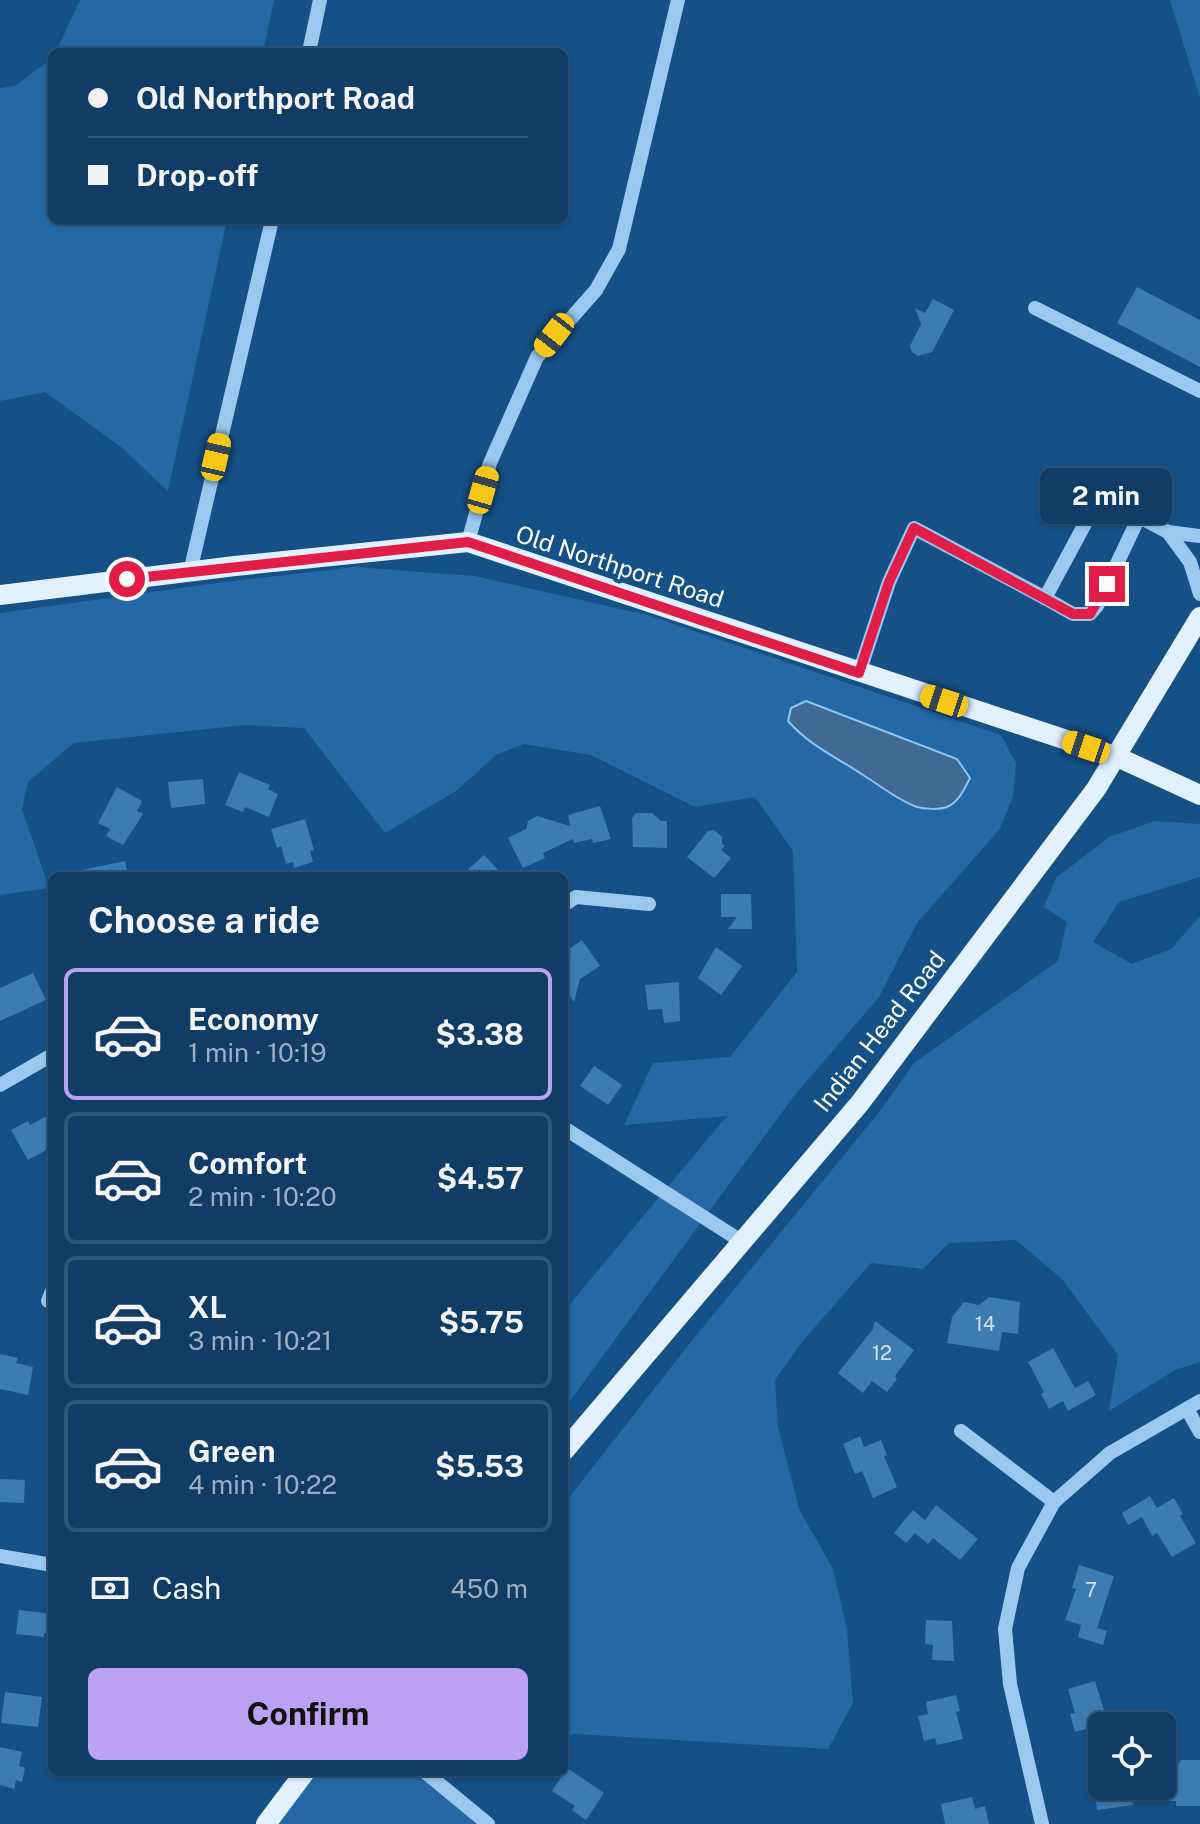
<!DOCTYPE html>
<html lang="en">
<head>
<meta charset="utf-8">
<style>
  :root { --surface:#103c65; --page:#1e476e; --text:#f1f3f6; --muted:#9cadbf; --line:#305679; --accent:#bca0f2 }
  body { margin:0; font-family:"Public Sans",sans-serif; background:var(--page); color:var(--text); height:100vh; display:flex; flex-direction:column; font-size:30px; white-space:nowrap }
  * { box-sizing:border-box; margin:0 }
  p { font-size:26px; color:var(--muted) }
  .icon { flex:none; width:44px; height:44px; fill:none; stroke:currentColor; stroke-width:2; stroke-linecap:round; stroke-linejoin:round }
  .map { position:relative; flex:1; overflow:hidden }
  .details { position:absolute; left:48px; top:872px; width:520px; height:904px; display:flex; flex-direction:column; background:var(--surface); border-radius:12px; box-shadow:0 2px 6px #0004,0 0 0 2px var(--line) }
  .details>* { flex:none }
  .top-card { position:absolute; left:48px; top:48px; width:520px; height:176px; border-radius:12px; box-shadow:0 2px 6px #0004,0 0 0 2px var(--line); display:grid; align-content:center; height:176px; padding:0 40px; background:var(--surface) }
  .controls { position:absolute; left:1088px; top:1712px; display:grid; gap:16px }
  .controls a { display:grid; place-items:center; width:88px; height:88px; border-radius:12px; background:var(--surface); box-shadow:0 2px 6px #0004,0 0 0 2px var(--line); font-size:40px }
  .end { position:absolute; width:36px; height:36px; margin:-18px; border:10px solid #e11d48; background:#fff; box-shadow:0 0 0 4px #fff }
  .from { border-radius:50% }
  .bubble { position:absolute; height:56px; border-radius:12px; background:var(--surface); box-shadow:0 2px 6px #0004,0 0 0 2px var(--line); font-size:26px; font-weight:700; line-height:56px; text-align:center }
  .car { position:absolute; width:24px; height:48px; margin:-24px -12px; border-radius:10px; box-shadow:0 0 6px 2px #0007; background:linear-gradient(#f5c518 24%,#345 0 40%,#f5c518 0 76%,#345 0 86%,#f5c518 0) }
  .top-card b { display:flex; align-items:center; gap:28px; height:76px; font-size:30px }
  .top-card b+b { border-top:2px solid var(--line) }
  .top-card i { width:20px; height:20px; background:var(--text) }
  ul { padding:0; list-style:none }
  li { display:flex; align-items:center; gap:24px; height:132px; margin:0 16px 12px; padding:0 24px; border:4px solid var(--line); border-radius:12px }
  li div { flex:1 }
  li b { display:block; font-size:30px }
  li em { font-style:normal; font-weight:700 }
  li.active { border-color:var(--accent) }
  li>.icon { width:72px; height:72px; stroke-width:1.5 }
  h2 { padding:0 40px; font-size:36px; line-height:96px }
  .pay { display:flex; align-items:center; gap:20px; height:88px; padding:0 40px; font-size:30px }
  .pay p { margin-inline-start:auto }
  .cta { display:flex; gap:16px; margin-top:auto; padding:16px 40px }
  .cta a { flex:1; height:92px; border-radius:12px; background:var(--accent); color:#111; font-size:32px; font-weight:700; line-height:92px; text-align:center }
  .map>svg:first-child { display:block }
  .green { fill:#2469a5 }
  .water { fill:#3e6a93; stroke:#8cc4f2; stroke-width:2 }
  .building { fill:#3d7bb1 }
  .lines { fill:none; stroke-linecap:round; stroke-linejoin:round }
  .minor { stroke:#9ac8ef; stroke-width:14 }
  .major { stroke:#e2f0ff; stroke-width:20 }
  .route { stroke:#e11d48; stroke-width:10 }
  .labels { text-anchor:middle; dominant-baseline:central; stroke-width:8; stroke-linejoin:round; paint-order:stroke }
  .number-label { font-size:20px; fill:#cedeec }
  .street-label { font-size:24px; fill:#fff; stroke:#155087 }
</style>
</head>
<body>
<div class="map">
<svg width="1200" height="1824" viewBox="0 0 1200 1824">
  <rect width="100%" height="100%" fill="#155087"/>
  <g class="green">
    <polygon points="80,0 274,0 263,52 56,52"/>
    <polygon points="1170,0 1200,0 1200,98"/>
    <polygon points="52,58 52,220 227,220 168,491 121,447 45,392 0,401 0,88 15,86"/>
    <polygon points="355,567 475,576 647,615 1001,735 1016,763 1013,796 1000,829 917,923 879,997 794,1096 564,1409 564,1311 727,1116 624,1125 653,1063 730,1057 797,972 793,851 755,797 695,807 591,755 524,744 496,755 456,791 385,833 304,728 246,725 74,743 28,782 22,809 49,888 0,895 0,613 224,582"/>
    <polygon points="1155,821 1200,824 1200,877 1119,902 1093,942 1132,964 1171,949 1200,916 1200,1362 1175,1370 1109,1411 1118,1355 1062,1279 1016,1240 949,1243 923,1269 871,1263 802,1342 775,1380 778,1427 799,1509 833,1569 847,1630 853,1703 828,1749 575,1734 564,1737 564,1504 686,1348 880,1111 914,1063 1058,961 1067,922 1044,907 1056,878 1109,837"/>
    <polygon points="305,1772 425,1772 479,1824 266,1824"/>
  </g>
  <path class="water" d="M 806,701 L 957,759 L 970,778 C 964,789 959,802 947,807 C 939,810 925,809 917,807 C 897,800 881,786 863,775 C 835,756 811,747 788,721 L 791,708 Z"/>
  <g class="building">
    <polygon points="1137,287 1200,320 1200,367 1117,323"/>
    <polygon points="933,299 954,310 932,352 918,356 912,352 910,346 921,324 915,308 925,313"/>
    <polygon points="239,772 270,785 268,789 278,794 269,817 245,807 243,812 225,805"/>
    <polygon points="203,779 205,804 171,808 168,782"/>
    <polygon points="117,787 142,801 137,811 143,814 123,845 106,836 110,829 98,823"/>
    <polygon points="600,806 611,839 593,843 592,839 574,843 573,839 543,853 545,858 523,868 508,838 526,829 528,821 537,816 570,826 568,815"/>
    <polygon points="636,813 652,813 661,821 667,821 667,848 633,847 632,818"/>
    <polygon points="305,819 314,850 310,851 313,862 294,868 293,862 286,864 281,846 277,848 271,829"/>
    <polygon points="714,830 722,837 722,844 725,846 721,850 731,858 714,878 687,857 708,831"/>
    <polygon points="484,855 504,876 461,876"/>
    <polygon points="125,861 128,876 82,876 82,870"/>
    <polygon points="721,894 751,894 752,929 728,929 737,917 721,917"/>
    <polygon points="582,940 600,966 580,979 574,1002 564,987 564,957 571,952 569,949"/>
    <polygon points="716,947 742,966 721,995 698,978"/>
    <polygon points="33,973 46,1000 0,1021 0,988"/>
    <polygon points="679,982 680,1021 664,1023 662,1009 648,1010 645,985"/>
    <polygon points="594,1066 622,1085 608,1105 580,1086"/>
    <polygon points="47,1116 52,1125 52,1147 28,1160 11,1130 28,1121 30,1125"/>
    <polygon points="989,1297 1020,1302 1018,1334 1002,1332 999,1351 947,1343 952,1317 964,1302 979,1305"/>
    <polygon points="875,1321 914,1350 895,1376 897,1379 887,1392 872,1381 863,1393 838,1373 873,1329"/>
    <polygon points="1053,1348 1075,1388 1088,1381 1096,1395 1068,1411 1063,1401 1049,1409 1041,1394 1044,1392 1028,1362"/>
    <polygon points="0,1354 18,1358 16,1363 33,1367 28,1395 0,1389"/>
    <polygon points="860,1436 864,1447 881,1440 887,1455 884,1456 897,1487 873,1498 862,1471 855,1474 843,1444"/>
    <polygon points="0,1479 25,1480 24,1503 0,1502"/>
    <polygon points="1150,1496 1157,1508 1174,1498 1183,1514 1180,1516 1196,1543 1172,1557 1157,1533 1152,1536 1142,1517 1128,1525 1122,1513"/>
    <polygon points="936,1505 978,1539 960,1560 933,1538 928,1544 915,1533 906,1543 894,1533 913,1510 925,1520"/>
    <polygon points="1079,1565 1114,1576 1097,1628 1107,1631 1103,1645 1078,1637 1081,1625 1065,1620 1076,1589 1072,1588"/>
    <polygon points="19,1610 52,1614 52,1634 44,1633 44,1637 16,1634"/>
    <polygon points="926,1620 952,1621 954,1661 932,1660 933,1645 925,1644"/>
    <polygon points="1095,1681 1104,1710 1095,1712 1096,1726 1075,1732 1070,1714 1075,1713 1068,1689"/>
    <polygon points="5,1692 42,1697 38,1727 1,1723"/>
    <polygon points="956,1695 960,1711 956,1712 963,1739 937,1745 935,1738 924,1741 918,1716 928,1714 926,1702"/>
    <polygon points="0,1747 22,1752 19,1766 25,1768 22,1782 16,1780 14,1789 0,1785"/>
    <polygon points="1162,1759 1174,1768 1181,1760 1200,1760 1200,1806 1176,1806 1176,1801 1158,1801 1157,1786 1162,1786"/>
    <polygon points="567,1768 604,1793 586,1820 572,1810 575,1806 552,1791"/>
    <polygon points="1099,1786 1131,1786 1133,1805 1097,1810 1094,1789 1100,1788"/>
    <polygon points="972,1797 975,1809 985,1806 989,1824 945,1824 941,1804"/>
  </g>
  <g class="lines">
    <g class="minor">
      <polyline points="309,52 320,0"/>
      <polyline points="1035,308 1200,391"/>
      <polyline points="1168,532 1190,562 1200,594"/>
      <polyline points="468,542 490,463 537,357 596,290 619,249 678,0"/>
      <polyline points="190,572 272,220"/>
      <polyline points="1045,598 1073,614 1090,614 1097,606 1139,517"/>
      <polyline points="859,673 889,582 914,528 1045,598 1100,496 1168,532 1200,536"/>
      <polyline points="564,905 576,897 649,904"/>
      <polyline points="0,1085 52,1055"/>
      <polyline points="564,1128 741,1241"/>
      <polyline points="48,1301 52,1291"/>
      <polyline points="1187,1409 1200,1432"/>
      <polyline points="961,1431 1054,1502"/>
      <polyline points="0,1556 52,1565"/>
      <polyline points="425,1772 488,1824"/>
      <polyline points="1042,1824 1010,1684 1005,1629 1018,1568 1054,1502 1110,1453 1200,1401"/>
    </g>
    <g class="major">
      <polyline points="0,595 235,566 468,542 1115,756 1200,795"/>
      <polyline points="564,1451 860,1103 1096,789 1200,617"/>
      <polyline points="266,1824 305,1772"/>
    </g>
  </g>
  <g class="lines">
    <polyline class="route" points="127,579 468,542 859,673 889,582 914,528 1073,614 1090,614 1107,584"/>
  </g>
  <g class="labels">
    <g class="number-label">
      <text x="985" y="1324">14</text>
      <text x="882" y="1353">12</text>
      <text x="1091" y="1590">7</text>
    </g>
    <g class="street-label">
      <text transform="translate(620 566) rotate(18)">Old Northport Road</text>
      <text transform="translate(879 1031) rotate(-52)">Indian Head Road</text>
    </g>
  </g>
</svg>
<div class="controls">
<a><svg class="icon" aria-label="locate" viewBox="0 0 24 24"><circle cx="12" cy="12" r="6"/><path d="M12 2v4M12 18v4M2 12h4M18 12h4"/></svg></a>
</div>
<i class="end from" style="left:127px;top:579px"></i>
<i class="end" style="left:1107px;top:584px"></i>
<div class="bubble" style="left:1040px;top:468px;width:132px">2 min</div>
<i class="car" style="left:554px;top:335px;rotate:218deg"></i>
<i class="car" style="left:216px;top:457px;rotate:13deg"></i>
<i class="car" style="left:483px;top:490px;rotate:16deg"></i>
<i class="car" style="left:944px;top:701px;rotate:288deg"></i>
<i class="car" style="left:1086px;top:747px;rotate:288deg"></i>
<div class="top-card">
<b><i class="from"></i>Old Northport Road</b>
<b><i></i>Drop-off</b>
</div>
<section class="details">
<h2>Choose a ride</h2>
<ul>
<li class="active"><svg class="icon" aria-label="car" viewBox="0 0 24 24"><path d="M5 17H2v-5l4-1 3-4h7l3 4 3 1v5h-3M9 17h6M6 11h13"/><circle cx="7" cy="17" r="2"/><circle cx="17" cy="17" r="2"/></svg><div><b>Economy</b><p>1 min · 10:19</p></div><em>$3.38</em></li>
<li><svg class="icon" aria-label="car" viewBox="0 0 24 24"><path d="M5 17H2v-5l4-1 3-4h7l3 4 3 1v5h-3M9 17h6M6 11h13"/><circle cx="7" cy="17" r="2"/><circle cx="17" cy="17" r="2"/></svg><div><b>Comfort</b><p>2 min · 10:20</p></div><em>$4.57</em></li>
<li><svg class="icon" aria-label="car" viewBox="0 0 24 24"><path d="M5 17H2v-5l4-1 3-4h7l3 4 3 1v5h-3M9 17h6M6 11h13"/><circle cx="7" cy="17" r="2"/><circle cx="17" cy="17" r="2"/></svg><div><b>XL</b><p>3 min · 10:21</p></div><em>$5.75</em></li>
<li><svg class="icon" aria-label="car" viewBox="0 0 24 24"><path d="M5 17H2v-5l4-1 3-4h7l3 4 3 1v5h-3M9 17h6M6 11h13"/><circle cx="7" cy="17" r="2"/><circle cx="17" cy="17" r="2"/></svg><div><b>Green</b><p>4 min · 10:22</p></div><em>$5.53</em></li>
</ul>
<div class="pay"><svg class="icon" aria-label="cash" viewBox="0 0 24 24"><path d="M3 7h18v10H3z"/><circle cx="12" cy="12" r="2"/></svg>Cash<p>450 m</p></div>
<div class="cta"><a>Confirm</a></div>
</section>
</div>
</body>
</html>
